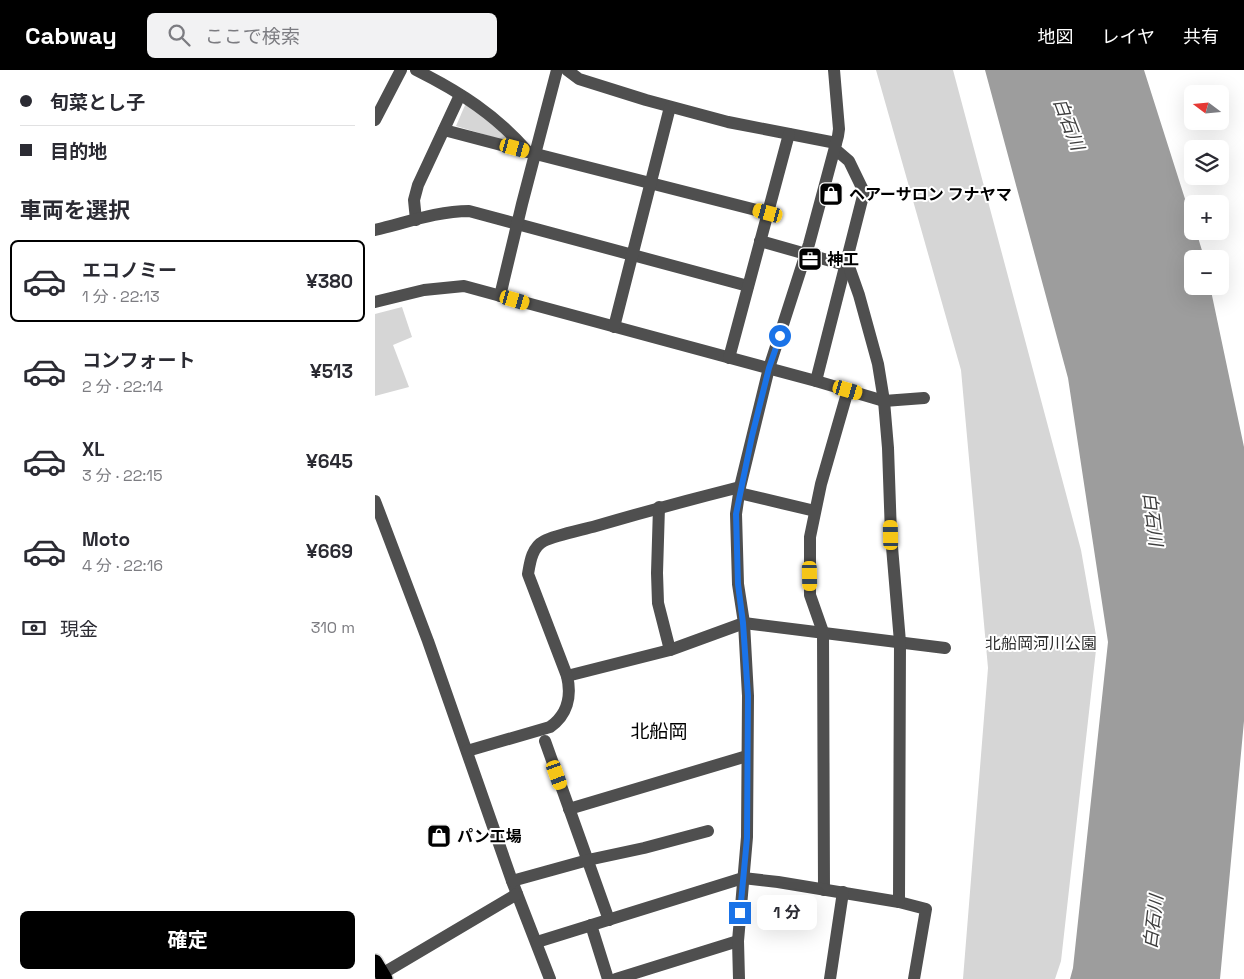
<!DOCTYPE html>
<html lang="ja">
<head>
<meta charset="utf-8">
<style>
  :root { --surface:#fff; --page:#f2f2f3; --text:#2b2b33; --muted:#7c7c81; --line:#e1e1e2; --accent:#000 }
  body { margin:0; font-family:"Space Grotesk","Noto Sans JP",sans-serif; background:var(--page); color:var(--text); height:100vh; display:flex; flex-direction:column; font-size:19px; white-space:nowrap }
  * { box-sizing:border-box; margin:0 }
  p { font-size:16px; color:var(--muted) }
  .icon { flex:none; width:28px; height:28px; fill:none; stroke:currentColor; stroke-width:2; stroke-linecap:round; stroke-linejoin:round }
  .map { position:relative; flex:1; overflow:hidden }
  .side { display:flex; flex-direction:column; background:var(--surface); width:375px }
  .side>* { flex:none }
  .top-card { display:grid; align-content:center; height:110px; padding:0 20px; background:var(--surface) }
  .needle { width:32px; rotate:286deg }
  .fabs { position:absolute; left:809px; top:15px; display:grid; gap:10px }
  .fabs a { display:grid; place-items:center; width:45px; height:45px; border-radius:8px; background:var(--surface); box-shadow:0 5px 20px #0002; font-size:25px }
  .end { position:absolute; width:22px; height:22px; margin:-11px; border:6px solid #1a73e8; background:#fff; box-shadow:0 0 0 2px #fff }
  .from { border-radius:50% }
  .bubble { position:absolute; height:35px; border-radius:8px; background:var(--surface); box-shadow:0 5px 20px #0002; font-size:16px; font-weight:700; line-height:35px; text-align:center }
  .car { position:absolute; width:15px; height:30px; margin:-15px -8px; border-radius:6px; box-shadow:0 0 4px 1px #0007; background:linear-gradient(#f5c518 24%,#345 0 40%,#f5c518 0 76%,#345 0 86%,#f5c518 0) }
  .top-card b { display:flex; align-items:center; gap:18px; height:48px; font-size:19px }
  .top-card b+b { border-top:1px solid var(--line) }
  .top-card i { width:12px; height:12px; background:var(--text) }
  ul { padding:0; list-style:none }
  li { display:flex; align-items:center; gap:15px; height:82px; margin:0 10px 8px; padding:0 10px; border:2px solid transparent; border-radius:8px }
  li div { flex:1 }
  li b { display:block; font-size:19px }
  li em { font-style:normal; font-weight:700 }
  li.selected { border-color:var(--accent) }
  li>.icon { width:45px; height:45px; stroke-width:1.5 }
  h2 { padding:0 20px; font-size:22px; line-height:60px }
  .pay { display:flex; align-items:center; gap:12px; height:55px; padding:0 20px; font-size:19px }
  .pay p { margin-inline-start:auto }
  .cta { display:flex; gap:10px; margin-top:auto; padding:10px 20px }
  .cta a { flex:1; height:58px; border-radius:8px; background:var(--accent); color:#fff; font-size:20px; font-weight:700; line-height:58px; text-align:center }
  header { display:flex; align-items:center; gap:30px; box-sizing:border-box; height:70px; padding:0 25px; background:var(--accent); color:#fff }
  header strong { font-size:24px }
  nav { display:flex; gap:28px; margin-inline-start:auto; font-size:18px }
  .search { width:350px; height:45px; background:var(--page); display:flex; align-items:center; gap:12px; box-sizing:border-box; padding:0 18px; border-radius:8px; color:var(--muted); font-size:19px }
  main { display:flex; flex:1; min-height:0 }
  .map>svg:first-child { display:block }
  .green { fill:#d6d6d6 }
  .water { fill:#9d9d9d }
  .lines { fill:none; stroke-linecap:round; stroke-linejoin:round }
  .highway-casing { stroke:#dbdbdb; stroke-width:18 }
  .minor { stroke:#4f4f4f; stroke-width:12 }
  .highway { stroke:#000; stroke-width:15 }
  .route { stroke:#1a73e8; stroke-width:6 }
  .labels { text-anchor:middle; dominant-baseline:central; stroke-width:4; stroke-linejoin:round; paint-order:stroke }
  .poi-label { font-size:16px; font-weight:bold; fill:#000; stroke:#fff; text-anchor:start }
  .park-label { font-size:16px; fill:#2d2d2d; stroke:#fff }
  .water-label { font-size:18px; font-style:italic; fill:#3e3e3e; stroke:#fff }
  .quarter-label { font-size:19px; fill:#000; stroke:#fff }
</style>
</head>
<body>
<header>
<strong>Cabway</strong>
<div class="search"><svg class="icon" aria-label="search" viewBox="0 0 24 24"><circle cx="10" cy="10" r="6"/><path d="M15 15l6 6"/></svg>ここで検索</div>
<nav><a>地図</a><a>レイヤ</a><a>共有</a></nav>
</header>
<main>
<section class="side">
<div class="top-card">
<b><i class="from"></i>旬菜とし子</b>
<b><i></i>目的地</b>
</div>
<h2>車両を選択</h2>
<ul>
<li class="selected"><svg class="icon" aria-label="car" viewBox="0 0 24 24"><path d="M5 17H2v-5l4-1 3-4h7l3 4 3 1v5h-3M9 17h6M6 11h13"/><circle cx="7" cy="17" r="2"/><circle cx="17" cy="17" r="2"/></svg><div><b>エコノミー</b><p>1 分 · 22:13</p></div><em>¥380</em></li>
<li><svg class="icon" aria-label="car" viewBox="0 0 24 24"><path d="M5 17H2v-5l4-1 3-4h7l3 4 3 1v5h-3M9 17h6M6 11h13"/><circle cx="7" cy="17" r="2"/><circle cx="17" cy="17" r="2"/></svg><div><b>コンフォート</b><p>2 分 · 22:14</p></div><em>¥513</em></li>
<li><svg class="icon" aria-label="car" viewBox="0 0 24 24"><path d="M5 17H2v-5l4-1 3-4h7l3 4 3 1v5h-3M9 17h6M6 11h13"/><circle cx="7" cy="17" r="2"/><circle cx="17" cy="17" r="2"/></svg><div><b>XL</b><p>3 分 · 22:15</p></div><em>¥645</em></li>
<li><svg class="icon" aria-label="car" viewBox="0 0 24 24"><path d="M5 17H2v-5l4-1 3-4h7l3 4 3 1v5h-3M9 17h6M6 11h13"/><circle cx="7" cy="17" r="2"/><circle cx="17" cy="17" r="2"/></svg><div><b>Moto</b><p>4 分 · 22:16</p></div><em>¥669</em></li>
</ul>
<div class="pay"><svg class="icon" aria-label="cash" viewBox="0 0 24 24"><path d="M3 7h18v10H3z"/><circle cx="12" cy="12" r="2"/></svg>現金<p>310 m</p></div>
<div class="cta"><a>確定</a></div>
</section>
<div class="map">
<svg width="869" height="909" viewBox="0 0 869 909">
  <rect width="100%" height="100%" fill="#fff"/>
  <g class="green">
    <polygon points="501,0 578,0 706,480 722,571 686,891 680,909 588,909 613,598 586,300"/>
    <polygon points="91,33 135,66 131,71 81,56"/>
    <polygon points="27,237 37,267 18,275 34,317 0,326 0,244"/>
  </g>
  <polygon class="water" points="610,0 769,0 817,151 818,161 821,161 829,187 829,189 818,189 818,216 835,216 869,377 869,651 845,909 695,909 698,898 733,572 693,308"/>
  <g class="lines">
    <g class="highway-casing">
      <polyline id="highway" points="0,892 10,909"/>
    </g>
    <g class="minor">
      <path d="M 41,0 C 85,22 121,45 153,82 L 393,143"/>
      <polyline points="192,0 204,9 271,30 353,52 461,73"/>
      <polyline points="0,50 26,0"/>
      <polyline points="69,60 153,82"/>
      <polyline points="41,150 39,130 43,115 85,25"/>
      <path d="M 0,160 C 30,153 63,141 94,141 L 373,216"/>
      <polyline points="385,171 470,195"/>
      <polyline points="125,226 147,134 182,0"/>
      <polyline points="0,232 49,220 89,216 441,311 509,331 549,328"/>
      <polyline points="239,257 295,37"/>
      <polyline points="354,288 414,64"/>
      <polyline points="441,311 489,122 474,91 460,79"/>
      <polyline points="364,423 440,441"/>
      <polyline points="0,431 53,571 137,811 175,909"/>
      <polyline points="284,437 282,503 283,533 295,580"/>
      <polyline points="192,606 295,580 369,553 570,578"/>
      <polyline points="170,671 234,850"/>
      <path d="M 92,681 L 175,657 C 192,645 197,627 192,606 L 153,504 C 155,492 157,477 169,471 C 181,465 207,460 221,456 C 269,442 317,429 365,417"/>
      <polyline points="194,739 372,686"/>
      <polyline points="137,811 213,790 269,778 333,761"/>
      <polyline points="449,820 448,562 435,525 435,467 446,414 473,320"/>
      <polyline points="524,832 551,839 539,909"/>
      <polyline points="216,855 233,909"/>
      <polyline points="162,872 368,808 403,812 524,832 525,572 516,465 513,378 509,331 503,294 484,225 472,191"/>
      <polyline points="0,908 142,824"/>
      <polyline points="241,909 363,871"/>
      <polyline points="364,909 363,871 372,767 373,626 369,553 363,514 361,444 365,417 394,298 434,174 463,66 464,59 459,0"/>
      <polyline points="455,909 468,822"/>
    </g>
    <use href="#highway" class="highway"/>
  </g>
  <g class="lines">
    <polyline class="route" points="365,843 372,768 373,626 368,553 363,514 361,444 377,366 394,298 405,266"/>
  </g>
  <defs>
    <g id="shop-square" transform="scale(1.25)"><rect x="-9" y="-9" width="18" height="18" rx="4" fill="#000" stroke="#fff"/><path d="M-5-2.5h2.3a2.7 3.5 0 0 1 5.4 0H5L5.5 6h-11ZM-1.5-2.5h3a1.5 2.3 0 0 0-3 0Z" fill="#fff"/></g>
    <g id="office-square" transform="scale(1.25)"><rect x="-9" y="-9" width="18" height="18" rx="4" fill="#000" stroke="#fff"/><path d="M-6-3h4V-5.5h4V-3h4V5H-6ZM-1-4.5V-3h2v-1.5ZM-6 0V1H6V0Z" fill="#fff"/></g>
  </defs>
  <g fill-rule="evenodd">
    <use href="#shop-square" x="456" y="124"/>
    <use href="#office-square" x="435" y="189"/>
    <use href="#shop-square" x="64" y="766"/>
  </g>
  <g class="labels">
    <g class="poi-label">
      <text x="474" y="124">ヘアーサロン フナヤマ</text>
      <text x="452" y="189">神工</text>
      <text x="82" y="766">パン工場</text>
    </g>
    <g class="park-label">
      <text x="666" y="573">北船岡河川公園</text>
    </g>
    <g class="water-label">
      <text transform="translate(694 54) rotate(69)">白石川</text>
      <text transform="translate(778 449) rotate(83)">白石川</text>
      <text transform="translate(778 852) rotate(-83)">白石川</text>
    </g>
    <g class="quarter-label">
      <text x="284" y="661">北船岡</text>
    </g>
  </g>
</svg>
<div class="fabs">
<a><svg class="needle" viewBox="-14 -14 28 28"><path d="M0-13l5 13h-10z" fill="#e53935"/><path d="M0 13l5-13h-10z" fill="#7c7c81"/></svg></a>
<a><svg class="icon" aria-label="layers" viewBox="0 0 24 24"><path d="M12 4l9 5-9 5-9-5zM3 14l9 5 9-5"/></svg></a>
<a>+</a>
<a>−</a>
</div>
<i class="end from" style="left:405px;top:266px"></i>
<i class="end" style="left:365px;top:843px"></i>
<div class="bubble" style="left:382px;top:825px;width:60px">1 分</div>
<i class="car" style="left:140px;top:78px;rotate:105deg"></i>
<i class="car" style="left:393px;top:143px;rotate:285deg"></i>
<i class="car" style="left:140px;top:230px;rotate:106deg"></i>
<i class="car" style="left:473px;top:320px;rotate:106deg"></i>
<i class="car" style="left:516px;top:465px;rotate:359deg"></i>
<i class="car" style="left:435px;top:506px;rotate:179deg"></i>
<i class="car" style="left:182px;top:705px;rotate:160deg"></i>
</div>
</main>
</body>
</html>
